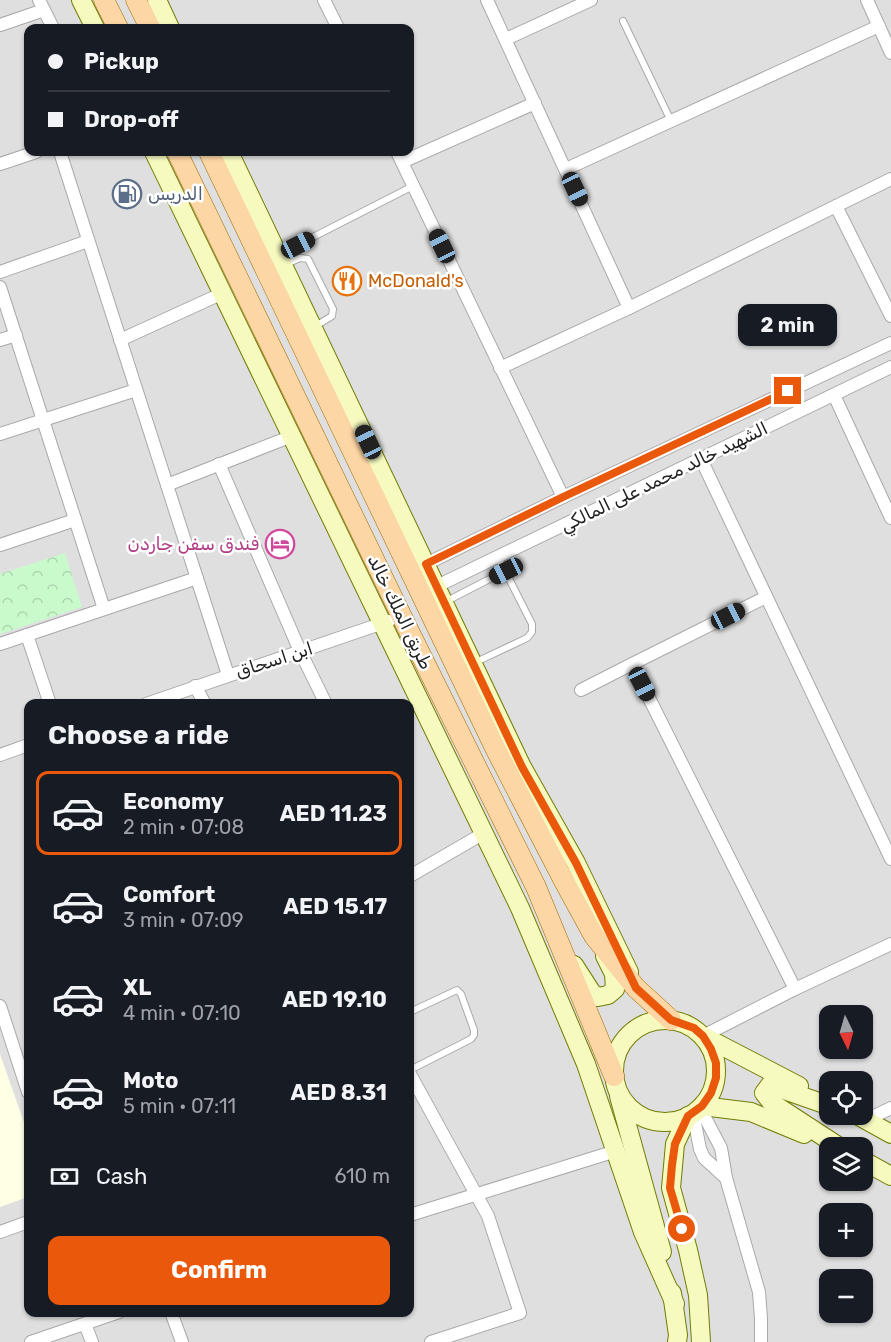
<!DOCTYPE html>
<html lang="en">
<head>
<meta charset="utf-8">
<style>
  :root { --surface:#171b24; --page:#20242c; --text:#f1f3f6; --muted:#9ea1a6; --line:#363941; --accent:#ea580c }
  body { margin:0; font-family:Rubik,"Noto Sans Arabic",sans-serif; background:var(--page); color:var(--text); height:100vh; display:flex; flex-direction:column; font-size:22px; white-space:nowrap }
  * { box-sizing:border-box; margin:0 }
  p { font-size:20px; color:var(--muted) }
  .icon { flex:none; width:33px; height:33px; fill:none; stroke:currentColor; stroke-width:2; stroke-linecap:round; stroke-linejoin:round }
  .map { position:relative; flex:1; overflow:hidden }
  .sheet { position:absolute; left:24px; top:699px; width:390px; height:618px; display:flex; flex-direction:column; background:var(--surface); border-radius:12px; box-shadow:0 2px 4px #0004 }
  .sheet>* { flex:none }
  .top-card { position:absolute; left:24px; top:24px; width:390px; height:132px; border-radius:12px; box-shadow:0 2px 4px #0004; display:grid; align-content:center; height:132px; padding:0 24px; background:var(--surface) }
  .needle { width:39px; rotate:175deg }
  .buttons { position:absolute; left:819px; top:1005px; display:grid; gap:12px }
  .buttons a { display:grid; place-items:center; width:54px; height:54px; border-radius:12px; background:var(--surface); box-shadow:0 2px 4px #0004; font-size:30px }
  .end { position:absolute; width:27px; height:27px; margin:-14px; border:8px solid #ea580c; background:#fff; box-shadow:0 0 0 3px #fff }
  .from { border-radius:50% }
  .bubble { position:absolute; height:42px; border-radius:12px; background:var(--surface); box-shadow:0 2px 4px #0004; font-size:20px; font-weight:700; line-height:42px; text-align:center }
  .car { position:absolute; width:18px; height:36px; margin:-18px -9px; border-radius:8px; box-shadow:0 0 4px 2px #0007; background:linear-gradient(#222 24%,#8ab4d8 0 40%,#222 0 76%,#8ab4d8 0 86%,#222 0) }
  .top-card b { display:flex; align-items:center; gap:21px; height:57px; font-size:22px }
  .top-card b+b { border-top:2px solid var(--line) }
  .top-card i { width:15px; height:15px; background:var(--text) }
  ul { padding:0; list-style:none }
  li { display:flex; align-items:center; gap:18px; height:84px; margin:0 12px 9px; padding:0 12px; border:3px solid transparent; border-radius:12px }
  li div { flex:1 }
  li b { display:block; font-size:22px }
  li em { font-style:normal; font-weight:700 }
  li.on { border-color:var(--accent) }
  li>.icon { width:54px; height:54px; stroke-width:1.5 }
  h2 { padding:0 24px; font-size:27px; line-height:72px }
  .pay { display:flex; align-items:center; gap:15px; height:66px; padding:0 24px; font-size:22px }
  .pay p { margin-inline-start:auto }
  .action { display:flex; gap:12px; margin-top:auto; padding:12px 24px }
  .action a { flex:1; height:69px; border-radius:12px; background:var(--accent); color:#fff; font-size:24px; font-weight:700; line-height:69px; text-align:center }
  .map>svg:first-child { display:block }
  .residential { fill:#e0dfdf; fill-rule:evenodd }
  .education { fill:#ffffe5 }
  .park { fill:url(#park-crowns) }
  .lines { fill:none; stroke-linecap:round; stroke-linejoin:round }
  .lane-casing { stroke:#a9a9a9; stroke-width:8 }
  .street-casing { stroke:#a9a9a9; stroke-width:14 }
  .secondary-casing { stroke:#707d05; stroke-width:20 }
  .primary-casing { stroke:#a06b00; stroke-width:21 }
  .lane { stroke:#fff; stroke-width:6 }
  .street { stroke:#fff; stroke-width:12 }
  .secondary { stroke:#f7fabf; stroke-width:18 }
  .primary { stroke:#fcd6a4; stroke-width:20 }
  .route { stroke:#ea580c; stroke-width:8 }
  .labels { text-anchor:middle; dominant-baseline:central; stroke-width:5; stroke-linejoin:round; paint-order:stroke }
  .service-label { font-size:18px; fill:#4e5e75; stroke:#fff; text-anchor:start }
  .food-label { font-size:18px; fill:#c56008; stroke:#fff; text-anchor:start }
  .street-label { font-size:18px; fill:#222; stroke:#fff }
  .hotel-label { font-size:18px; fill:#b23c85; stroke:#fff; text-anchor:end }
</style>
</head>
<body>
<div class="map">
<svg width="891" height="1342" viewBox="0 0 891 1342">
  <defs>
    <pattern id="park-crowns" width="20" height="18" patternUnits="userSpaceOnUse" patternTransform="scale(1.5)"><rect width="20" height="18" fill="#c8facc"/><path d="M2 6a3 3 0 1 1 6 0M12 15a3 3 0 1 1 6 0" fill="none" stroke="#acd6af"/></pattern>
  </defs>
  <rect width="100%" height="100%" fill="#f2efe9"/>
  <path class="residential" d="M 0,0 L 891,0 L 891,1342 L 0,1342 ZM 28,28 L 410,28 L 410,152 L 28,152 ZM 28,704 L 410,704 L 410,1312 L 28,1312 ZM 830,1016 L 862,1016 L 862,1048 L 830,1048 ZM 830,1082 L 862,1082 L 862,1114 L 830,1114 ZM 830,1148 L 862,1148 L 862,1180 L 830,1180 ZM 830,1214 L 862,1214 L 862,1246 L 830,1246 ZM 830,1280 L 862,1280 L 862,1312 L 830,1312 Z"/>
  <polygon class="education" points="0,1054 28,1134 28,1197 0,1207"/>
  <polygon class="park" points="65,553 82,607 0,634 0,574"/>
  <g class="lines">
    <g class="lane-casing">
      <g id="lane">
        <polyline points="623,21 671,121"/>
        <polyline points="280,254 413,186"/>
        <polyline points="284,265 300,258 308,259 333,309 332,316 314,327"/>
        <polyline points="445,602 505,571"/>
        <polyline points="474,663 527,638 532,632 532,624 498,557"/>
        <polyline points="410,1012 457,990 461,994 474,1030 474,1035 471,1039 410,1070"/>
      </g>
    </g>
    <g class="street-casing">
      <g id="street">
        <polyline points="39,0 53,28"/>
        <polyline points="324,0 338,28"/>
        <polyline points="487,0 629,308"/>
        <polyline points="867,0 891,53"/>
        <polyline points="0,25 44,10"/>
        <polyline points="506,39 591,0"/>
        <polyline points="60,152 228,675"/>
        <polyline points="397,152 563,497"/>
        <polyline points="402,162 535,103"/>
        <polyline points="0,164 36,152"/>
        <polyline points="566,169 879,26"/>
        <polyline points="836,206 891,316"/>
        <polyline points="0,272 88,241"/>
        <polyline points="0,287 104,609"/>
        <polyline points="0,340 16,335"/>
        <polyline points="120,340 223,293"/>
        <polyline points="500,368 629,308 891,179"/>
        <polyline points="834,395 891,518"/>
        <polyline points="0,434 136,390"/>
        <polyline points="701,459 891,859"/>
        <polyline points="219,464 300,651 326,704"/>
        <polyline points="167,485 292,436"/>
        <polyline points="0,545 75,520"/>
        <polyline points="426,564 563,497 891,343"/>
        <polyline points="437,586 891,367"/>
        <polyline points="27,635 50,704"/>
        <polyline points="0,644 197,578"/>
        <polyline points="632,664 766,597"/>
        <polyline points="195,686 205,704"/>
        <polyline points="581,690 632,664 795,989"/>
        <polyline points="146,704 389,621"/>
        <polyline points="0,755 28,745"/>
        <polyline points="410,876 484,833"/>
        <polyline points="0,1006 28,1092"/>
        <polyline points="703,1036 795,989 891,944"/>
        <polyline points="410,1074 488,1216 520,1313 431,1342"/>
        <polyline points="700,1108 721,1148 726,1178 759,1292 761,1319 761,1342"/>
        <polyline points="693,1113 700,1149 704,1158 726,1178"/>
        <polyline points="866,1120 891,1108"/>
        <polyline points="410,1215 616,1151"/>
        <polyline points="0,1232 28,1222"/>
        <polyline points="171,1312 182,1342"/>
        <polyline points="85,1324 92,1342"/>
        <polyline points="31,1342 119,1312"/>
      </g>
    </g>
    <g class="secondary-casing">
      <g id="secondary">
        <polyline points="81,0 95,28"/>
        <polyline points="157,0 170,28"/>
        <polyline points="154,152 520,908 586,1064 643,1232 675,1304"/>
        <polyline points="229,152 522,767 576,863 629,972"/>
        <polyline points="574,965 592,993 598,997 608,995 615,989 614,974 605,956"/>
        <circle cx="665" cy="1071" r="51"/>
        <polyline points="703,1036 799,1086"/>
        <polyline points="619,1096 662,1252"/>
        <polyline points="702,1106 751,1112 804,1134"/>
        <polyline points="830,1106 770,1085 764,1093 772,1103 841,1148"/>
        <polyline points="855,1114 891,1134"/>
        <polyline points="688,1116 675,1144 671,1188 688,1250 698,1295 701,1342"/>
        <polyline points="862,1160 891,1176"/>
        <polyline points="672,1293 678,1335 677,1342"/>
      </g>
    </g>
    <g class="primary-casing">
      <g id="primary">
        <polyline points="104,0 118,28"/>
        <polyline points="136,0 150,28"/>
        <polyline points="177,152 402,617 536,887 614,1076"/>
        <polyline points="209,152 495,748 565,883 594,936 636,988 671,1020"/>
      </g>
    </g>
    <use href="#lane" class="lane"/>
    <use href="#street" class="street"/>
    <use href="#secondary" class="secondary"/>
    <use href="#primary" class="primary"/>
  </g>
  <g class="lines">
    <polyline class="route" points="682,1229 670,1188 672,1165 675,1144 688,1116 702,1106 711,1093 716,1078 716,1063 711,1049 703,1036 694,1028 671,1020 636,988 576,863 522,767 426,564 563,497 788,391"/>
  </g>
  <defs>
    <g id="fuel-ring" transform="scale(1.5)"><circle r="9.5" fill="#fff" stroke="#5c6f8a" stroke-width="1.5"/><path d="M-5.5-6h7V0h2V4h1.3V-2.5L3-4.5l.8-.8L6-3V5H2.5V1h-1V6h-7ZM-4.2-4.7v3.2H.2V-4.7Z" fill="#5c6f8a"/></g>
    <g id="restaurant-ring" transform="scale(1.5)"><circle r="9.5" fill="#fff" stroke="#e8710a" stroke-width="1.5"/><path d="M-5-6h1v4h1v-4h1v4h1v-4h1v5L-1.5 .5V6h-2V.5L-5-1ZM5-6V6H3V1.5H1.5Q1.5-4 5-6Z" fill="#e8710a"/></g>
    <g id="hotel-ring" transform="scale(1.5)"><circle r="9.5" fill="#fff" stroke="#d1479c" stroke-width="1.5"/><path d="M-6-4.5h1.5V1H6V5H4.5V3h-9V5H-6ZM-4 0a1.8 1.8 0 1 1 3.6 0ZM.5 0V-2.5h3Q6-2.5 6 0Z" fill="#d1479c"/></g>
  </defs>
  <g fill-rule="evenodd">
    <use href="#fuel-ring" x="127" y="194"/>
    <use href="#restaurant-ring" x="347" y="281"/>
    <use href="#hotel-ring" x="280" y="544"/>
  </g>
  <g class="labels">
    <g class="service-label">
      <text x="148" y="194">الدريس</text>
    </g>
    <g class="food-label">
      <text x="368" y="281">McDonald's</text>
    </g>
    <g class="street-label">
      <text transform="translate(664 477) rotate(-26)">الشهيد خالد محمد على المالكي</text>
      <text transform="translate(400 612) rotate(64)">طريق الملك خالد</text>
      <text transform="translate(274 660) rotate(-18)">ابن اسحاق</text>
    </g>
    <g class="hotel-label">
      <text x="259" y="544">فندق سفن جاردن</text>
    </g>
  </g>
</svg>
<div class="buttons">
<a><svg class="needle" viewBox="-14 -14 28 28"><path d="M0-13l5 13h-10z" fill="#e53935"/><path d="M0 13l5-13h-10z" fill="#9ea1a6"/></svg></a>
<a><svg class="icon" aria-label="locate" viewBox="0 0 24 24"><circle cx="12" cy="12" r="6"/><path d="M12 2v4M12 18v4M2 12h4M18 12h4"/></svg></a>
<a><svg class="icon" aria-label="layers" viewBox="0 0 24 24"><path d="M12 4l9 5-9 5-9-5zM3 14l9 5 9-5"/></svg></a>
<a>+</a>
<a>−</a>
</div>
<i class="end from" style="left:682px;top:1229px"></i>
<i class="end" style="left:788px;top:391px"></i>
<div class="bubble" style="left:738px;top:304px;width:99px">2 min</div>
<i class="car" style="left:575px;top:189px;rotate:155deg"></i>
<i class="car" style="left:298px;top:245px;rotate:63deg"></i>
<i class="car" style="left:442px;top:246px;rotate:334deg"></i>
<i class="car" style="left:368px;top:442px;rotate:335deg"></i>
<i class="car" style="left:506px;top:571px;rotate:243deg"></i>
<i class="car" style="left:728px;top:616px;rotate:63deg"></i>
<i class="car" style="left:642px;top:684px;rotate:153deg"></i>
<div class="top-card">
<b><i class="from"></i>Pickup</b>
<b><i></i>Drop-off</b>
</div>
<section class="sheet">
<h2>Choose a ride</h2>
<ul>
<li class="on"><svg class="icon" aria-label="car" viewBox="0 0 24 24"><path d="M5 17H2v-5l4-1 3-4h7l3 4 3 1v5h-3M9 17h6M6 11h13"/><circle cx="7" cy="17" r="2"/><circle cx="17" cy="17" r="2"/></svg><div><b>Economy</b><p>2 min · 07:08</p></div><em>AED 11.23</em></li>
<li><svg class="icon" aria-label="car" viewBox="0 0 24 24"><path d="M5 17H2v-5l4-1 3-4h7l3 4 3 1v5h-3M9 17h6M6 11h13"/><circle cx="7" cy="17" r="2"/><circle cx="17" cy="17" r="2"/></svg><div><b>Comfort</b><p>3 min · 07:09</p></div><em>AED 15.17</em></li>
<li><svg class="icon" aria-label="car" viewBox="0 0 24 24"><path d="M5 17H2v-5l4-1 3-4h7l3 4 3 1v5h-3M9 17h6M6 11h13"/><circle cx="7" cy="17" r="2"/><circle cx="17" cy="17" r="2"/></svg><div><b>XL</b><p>4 min · 07:10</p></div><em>AED 19.10</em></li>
<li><svg class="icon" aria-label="car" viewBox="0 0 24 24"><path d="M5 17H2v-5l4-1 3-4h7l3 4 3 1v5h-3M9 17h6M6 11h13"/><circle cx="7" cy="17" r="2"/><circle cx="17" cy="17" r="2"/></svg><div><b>Moto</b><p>5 min · 07:11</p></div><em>AED 8.31</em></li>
</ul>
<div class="pay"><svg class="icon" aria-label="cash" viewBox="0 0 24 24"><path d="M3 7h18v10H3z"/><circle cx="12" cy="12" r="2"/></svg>Cash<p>610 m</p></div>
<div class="action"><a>Confirm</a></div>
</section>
</div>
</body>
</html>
